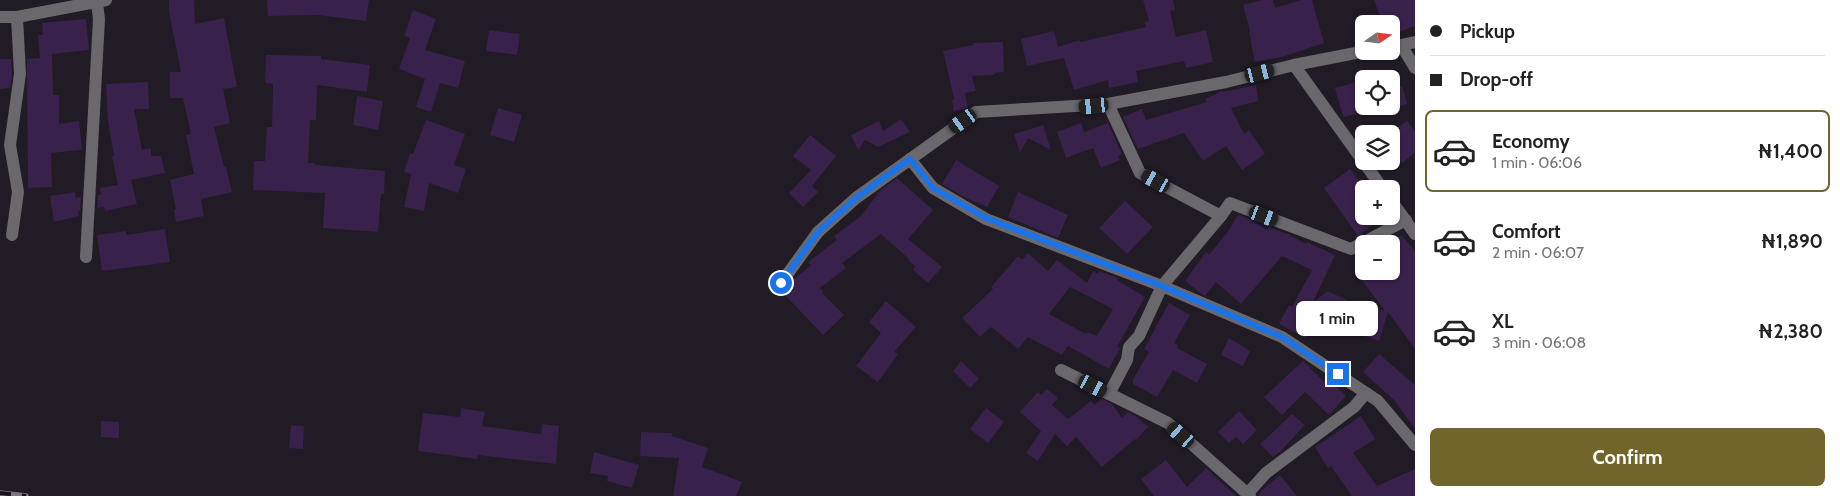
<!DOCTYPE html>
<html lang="en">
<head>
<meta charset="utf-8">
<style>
  :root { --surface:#fff; --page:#f2f2f2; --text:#222; --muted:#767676; --line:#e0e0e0; --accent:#71652b }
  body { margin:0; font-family:Cabin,sans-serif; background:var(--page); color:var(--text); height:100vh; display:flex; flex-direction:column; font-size:19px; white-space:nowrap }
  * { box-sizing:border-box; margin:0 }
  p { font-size:16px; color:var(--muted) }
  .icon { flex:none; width:28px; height:28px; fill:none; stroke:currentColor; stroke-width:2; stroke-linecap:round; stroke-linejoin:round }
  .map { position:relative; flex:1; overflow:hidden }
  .side { display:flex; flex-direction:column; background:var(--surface); width:425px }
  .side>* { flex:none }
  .banner { display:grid; align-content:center; height:110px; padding:0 15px; background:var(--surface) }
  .needle { width:32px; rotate:76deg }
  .controls { position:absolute; left:1355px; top:15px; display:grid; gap:10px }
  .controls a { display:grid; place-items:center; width:45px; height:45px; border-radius:8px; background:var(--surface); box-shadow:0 1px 4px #0004; font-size:25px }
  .end { position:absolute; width:22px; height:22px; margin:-11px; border:6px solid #1a73e8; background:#fff; box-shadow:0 0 0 2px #fff }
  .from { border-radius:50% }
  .bubble { position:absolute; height:35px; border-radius:8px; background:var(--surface); box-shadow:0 1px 4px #0004; font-size:16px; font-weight:800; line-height:35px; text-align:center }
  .car { position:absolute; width:15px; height:30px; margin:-15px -8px; border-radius:6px; box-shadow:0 0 4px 1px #0007; background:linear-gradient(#222 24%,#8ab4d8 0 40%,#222 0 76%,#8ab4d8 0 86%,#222 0) }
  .banner b { display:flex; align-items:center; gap:18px; height:48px; font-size:19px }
  .banner b+b { border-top:1px solid var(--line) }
  .banner i { width:12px; height:12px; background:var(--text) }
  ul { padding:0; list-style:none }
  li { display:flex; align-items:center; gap:15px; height:82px; margin:0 10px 8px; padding:0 5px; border:2px solid transparent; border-radius:8px }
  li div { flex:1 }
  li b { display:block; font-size:19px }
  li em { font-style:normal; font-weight:800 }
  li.selected { border-color:var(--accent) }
  li>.icon { width:45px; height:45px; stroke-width:1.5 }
  .button { display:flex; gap:10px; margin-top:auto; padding:10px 15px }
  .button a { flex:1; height:58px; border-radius:8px; background:var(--accent); color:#fff; font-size:20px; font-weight:800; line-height:58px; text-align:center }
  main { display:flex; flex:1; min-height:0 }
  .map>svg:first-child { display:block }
  .building { fill:#38214a; fill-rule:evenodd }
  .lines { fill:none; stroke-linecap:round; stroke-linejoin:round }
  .minor { stroke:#6a686d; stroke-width:12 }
  .rail-casing { stroke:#7b767f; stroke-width:5.5 }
  .rail { stroke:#17121b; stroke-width:4; stroke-dasharray:11; stroke-linecap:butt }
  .route { stroke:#1a73e8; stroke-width:6 }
</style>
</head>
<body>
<main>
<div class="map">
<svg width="1415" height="496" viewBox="0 0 1415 496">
  <rect width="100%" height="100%" fill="#201b25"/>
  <g class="building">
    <polygon points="169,0 194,0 195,24 224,18 237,87 223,89 230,123 214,127 224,167 226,167 232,192 201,199 204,216 176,222 174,210 176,209 170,180 194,174 186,135 191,134 183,98 170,98 170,72 181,72 169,12"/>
    <polygon points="267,0 369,0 366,21 318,15 268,16"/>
    <polygon points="1143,0 1173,0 1175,10 1170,11 1176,37 1206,30 1213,62 1186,68 1184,61 1136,71 1138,82 1109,88 1108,80 1074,90 1064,58 1027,66 1021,39 1054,31 1058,47 1080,40 1080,42 1146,27 1145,22 1149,21"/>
    <polygon points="1262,0 1273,0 1275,8 1301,0 1312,0 1324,43 1282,57 1255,62 1249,32 1250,31 1243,5"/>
    <polygon points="1374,0 1415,0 1415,26 1391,35 1391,24 1383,24"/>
    <polygon points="413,10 436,19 425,50 465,61 458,88 440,83 431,112 416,107 425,79 399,69 410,38 404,36"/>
    <polygon points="86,19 89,50 52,54 53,95 59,95 59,124 79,121 82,150 51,153 52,187 28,188 27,59 40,58 38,35 43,35 42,23"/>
    <polygon points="489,30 520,34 517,55 486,51"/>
    <polygon points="1003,42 1004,72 994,73 994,75 972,76 976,91 965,93 968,108 954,111 952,100 954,99 943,51 973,45 973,43"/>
    <polygon points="266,55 321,56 321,59 370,65 367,92 317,85 316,120 310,120 308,163 315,163 315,165 385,171 384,194 381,194 378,232 323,228 325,193 253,190 254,161 265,161 267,127 272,127 273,84 265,83"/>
    <polygon points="0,59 11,59 12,74 10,88 0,89"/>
    <polygon points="1364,80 1364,112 1343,117 1335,88"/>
    <polygon points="148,82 149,109 134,109 142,150 151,148 151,156 161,156 165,173 131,180 137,204 105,211 104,207 97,208 98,195 101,195 100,188 118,185 112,156 114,156 108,121 106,84"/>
    <polygon points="1256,85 1258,101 1231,108 1244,134 1249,130 1265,154 1242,170 1226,146 1203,161 1184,133 1138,149 1123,117 1142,109 1146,120 1207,102 1205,99 1222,91 1223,92"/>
    <polygon points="1402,86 1407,104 1391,109 1391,89"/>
    <polygon points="357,96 383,101 378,130 353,125"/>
    <polygon points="498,108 522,115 514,142 490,135"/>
    <polygon points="901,119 910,132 878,147 865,140 858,150 851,135 879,121 883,131"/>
    <polygon points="426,120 465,134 454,165 466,169 458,193 429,183 424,211 404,207 411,174 404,172 410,153 413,154"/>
    <polygon points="1407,121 1415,131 1415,153 1402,163 1396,155 1391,159 1391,133"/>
    <polygon points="1081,123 1084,132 1108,123 1122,154 1118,156 1120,160 1101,168 1093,148 1066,158 1057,132"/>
    <polygon points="1043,125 1051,150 1028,138 1020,153 1014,134"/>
    <polygon points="810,135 836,156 812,186 818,192 803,207 789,193 811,170 793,156"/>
    <polygon points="956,160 999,186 987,207 966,198 942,184"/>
    <polygon points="1350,169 1364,188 1364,216 1384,216 1358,236 1324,188"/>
    <polygon points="897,178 933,210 908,239 942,267 928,283 913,270 915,266 908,260 909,259 881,234 842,263 846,268 820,288 824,292 822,293 844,315 823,335 785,295 793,288 790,284 793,280 811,265 808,262 837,240 834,236 861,216 880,191"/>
    <polygon points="75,192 76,198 81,197 80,211 78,211 79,216 54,222 50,196"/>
    <polygon points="1018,192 1068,215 1058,238 1008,217"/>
    <polygon points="1125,201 1153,227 1127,254 1099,228"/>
    <polygon points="1238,215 1250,219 1267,230 1269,227 1290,235 1306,244 1307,242 1335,255 1313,302 1328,291 1355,304 1356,302 1385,311 1355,271 1391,271 1391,244 1401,235 1415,251 1415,349 1388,312 1379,341 1340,327 1336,336 1314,324 1306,338 1279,324 1289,305 1292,307 1312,270 1282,256 1241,304 1216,282 1205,296 1202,294 1185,281 1206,252 1209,255 1229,230"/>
    <polygon points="165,229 170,262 102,271 97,235 126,231 126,235"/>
    <path d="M 1028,253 L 1048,271 L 1057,260 L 1087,283 L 1093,271 L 1098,274 L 1099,271 L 1118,278 L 1117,280 L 1145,297 L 1117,347 L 1120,348 L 1109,369 L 1068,346 L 1062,355 L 1028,337 L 1018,349 L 991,327 L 980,337 L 962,318 L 993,289 L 991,287 L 1018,256 L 1022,260 ZM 1070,287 L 1113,309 L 1097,336 L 1088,332 L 1086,334 L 1049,314 Z"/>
    <polygon points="886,301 916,327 894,352 898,354 878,382 856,366 881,333 869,322"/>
    <polygon points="1169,303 1190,315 1174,343 1178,345 1177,348 1207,364 1197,383 1173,370 1157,397 1133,384 1133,379 1149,352 1144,349"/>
    <polygon points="1229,338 1250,351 1243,366 1221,355"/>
    <polygon points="1379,354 1415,385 1415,429 1394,400 1363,372"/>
    <polygon points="961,361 979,379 970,388 953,371"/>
    <polygon points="1303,361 1323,381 1326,377 1346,396 1329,415 1305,392 1282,415 1264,397"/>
    <polygon points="1047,389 1058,398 1052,405 1068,419 1091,401 1094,405 1102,399 1112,404 1122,418 1128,412 1137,417 1148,427 1136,440 1135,439 1102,467 1076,437 1067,446 1055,434 1038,461 1026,453 1041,431 1020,412 1038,392 1041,395"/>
    <polygon points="461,408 485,412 482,426 541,434 542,424 559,426 556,464 478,455 477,459 418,451 423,413 460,417"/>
    <polygon points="986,408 1004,422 988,443 970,429"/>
    <polygon points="1239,411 1257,430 1243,444 1236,437 1229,443 1218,432"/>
    <polygon points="1292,414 1305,425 1280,452 1273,457 1260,444"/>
    <polygon points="1361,416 1375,439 1353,453 1377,486 1415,469 1415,496 1352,496 1331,466 1328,468 1315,447"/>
    <polygon points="101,421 119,422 119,438 101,437"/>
    <polygon points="291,425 304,426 303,449 289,448"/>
    <polygon points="641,432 672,433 672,436 708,448 702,467 742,482 736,496 673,496 679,458 640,456"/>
    <polygon points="594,452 639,465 632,488 607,481 608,476 590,473"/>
    <polygon points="1166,460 1187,487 1206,468 1236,496 1154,496 1141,479"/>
    <polygon points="1280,475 1297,496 1258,496 1262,490"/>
  </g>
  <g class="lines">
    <g class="minor">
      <polyline points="0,17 17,17 106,0"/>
      <polyline points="1401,45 1415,68"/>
      <polyline points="1391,47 1415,42"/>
      <polyline points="1294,65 1383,189"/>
      <polyline points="1108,104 1140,173 1221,216"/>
      <polyline points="910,159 933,188 986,219 1162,286 1282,337 1378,401 1415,445"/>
      <polyline points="1391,200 1415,234"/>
      <polyline points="12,235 18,192 10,145 20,74 17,17"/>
      <polyline points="86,257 99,19 97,3"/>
      <polyline points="781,283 818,232 856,198 976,112 1108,104 1226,82 1294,65 1366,51"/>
      <polyline points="1061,370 1168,423 1250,496"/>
      <polyline points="1109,394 1127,360 1129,347 1139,336 1162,286 1221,216 1230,203 1351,249 1406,220"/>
      <polyline points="1248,493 1266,473 1354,407 1366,393"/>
    </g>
    <g class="rail-casing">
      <polyline id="rail" points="0,493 26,496"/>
    </g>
    <use href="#rail" class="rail"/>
  </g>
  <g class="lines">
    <polyline class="route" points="781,283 818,232 856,198 910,159 933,188 986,218 1162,286 1282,337 1338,374"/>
  </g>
</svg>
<div class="controls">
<a><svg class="needle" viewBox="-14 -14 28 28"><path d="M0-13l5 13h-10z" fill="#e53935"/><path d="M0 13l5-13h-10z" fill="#767676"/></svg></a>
<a><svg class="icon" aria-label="locate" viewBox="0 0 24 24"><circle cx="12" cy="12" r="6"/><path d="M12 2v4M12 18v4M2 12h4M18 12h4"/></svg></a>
<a><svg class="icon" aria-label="layers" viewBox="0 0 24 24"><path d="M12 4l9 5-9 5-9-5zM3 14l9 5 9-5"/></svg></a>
<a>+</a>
<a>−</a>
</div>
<i class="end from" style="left:781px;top:283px"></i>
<i class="end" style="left:1338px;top:374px"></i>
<div class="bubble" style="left:1296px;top:301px;width:82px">1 min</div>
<i class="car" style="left:1260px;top:73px;rotate:76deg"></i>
<i class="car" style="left:1094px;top:106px;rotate:264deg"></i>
<i class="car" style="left:963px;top:121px;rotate:235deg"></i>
<i class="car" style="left:1156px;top:181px;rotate:299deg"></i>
<i class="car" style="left:1264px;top:216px;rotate:111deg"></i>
<i class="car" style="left:1093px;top:386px;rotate:117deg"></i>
<i class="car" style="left:1181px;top:435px;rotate:311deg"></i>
</div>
<section class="side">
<div class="banner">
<b><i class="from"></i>Pickup</b>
<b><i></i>Drop-off</b>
</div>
<ul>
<li class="selected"><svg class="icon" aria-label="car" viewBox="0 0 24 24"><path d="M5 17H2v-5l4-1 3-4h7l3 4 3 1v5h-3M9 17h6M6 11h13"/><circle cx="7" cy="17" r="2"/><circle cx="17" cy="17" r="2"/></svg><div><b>Economy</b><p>1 min · 06:06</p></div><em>₦1,400</em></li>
<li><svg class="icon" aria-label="car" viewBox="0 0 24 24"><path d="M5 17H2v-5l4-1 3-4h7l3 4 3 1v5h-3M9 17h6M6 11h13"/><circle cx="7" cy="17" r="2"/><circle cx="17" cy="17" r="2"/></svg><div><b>Comfort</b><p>2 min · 06:07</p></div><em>₦1,890</em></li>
<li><svg class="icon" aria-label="car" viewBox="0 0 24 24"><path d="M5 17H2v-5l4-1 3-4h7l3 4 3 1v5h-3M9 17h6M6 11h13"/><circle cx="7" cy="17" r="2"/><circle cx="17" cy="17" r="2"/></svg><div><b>XL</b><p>3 min · 06:08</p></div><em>₦2,380</em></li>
</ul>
<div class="button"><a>Confirm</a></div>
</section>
</main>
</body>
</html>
